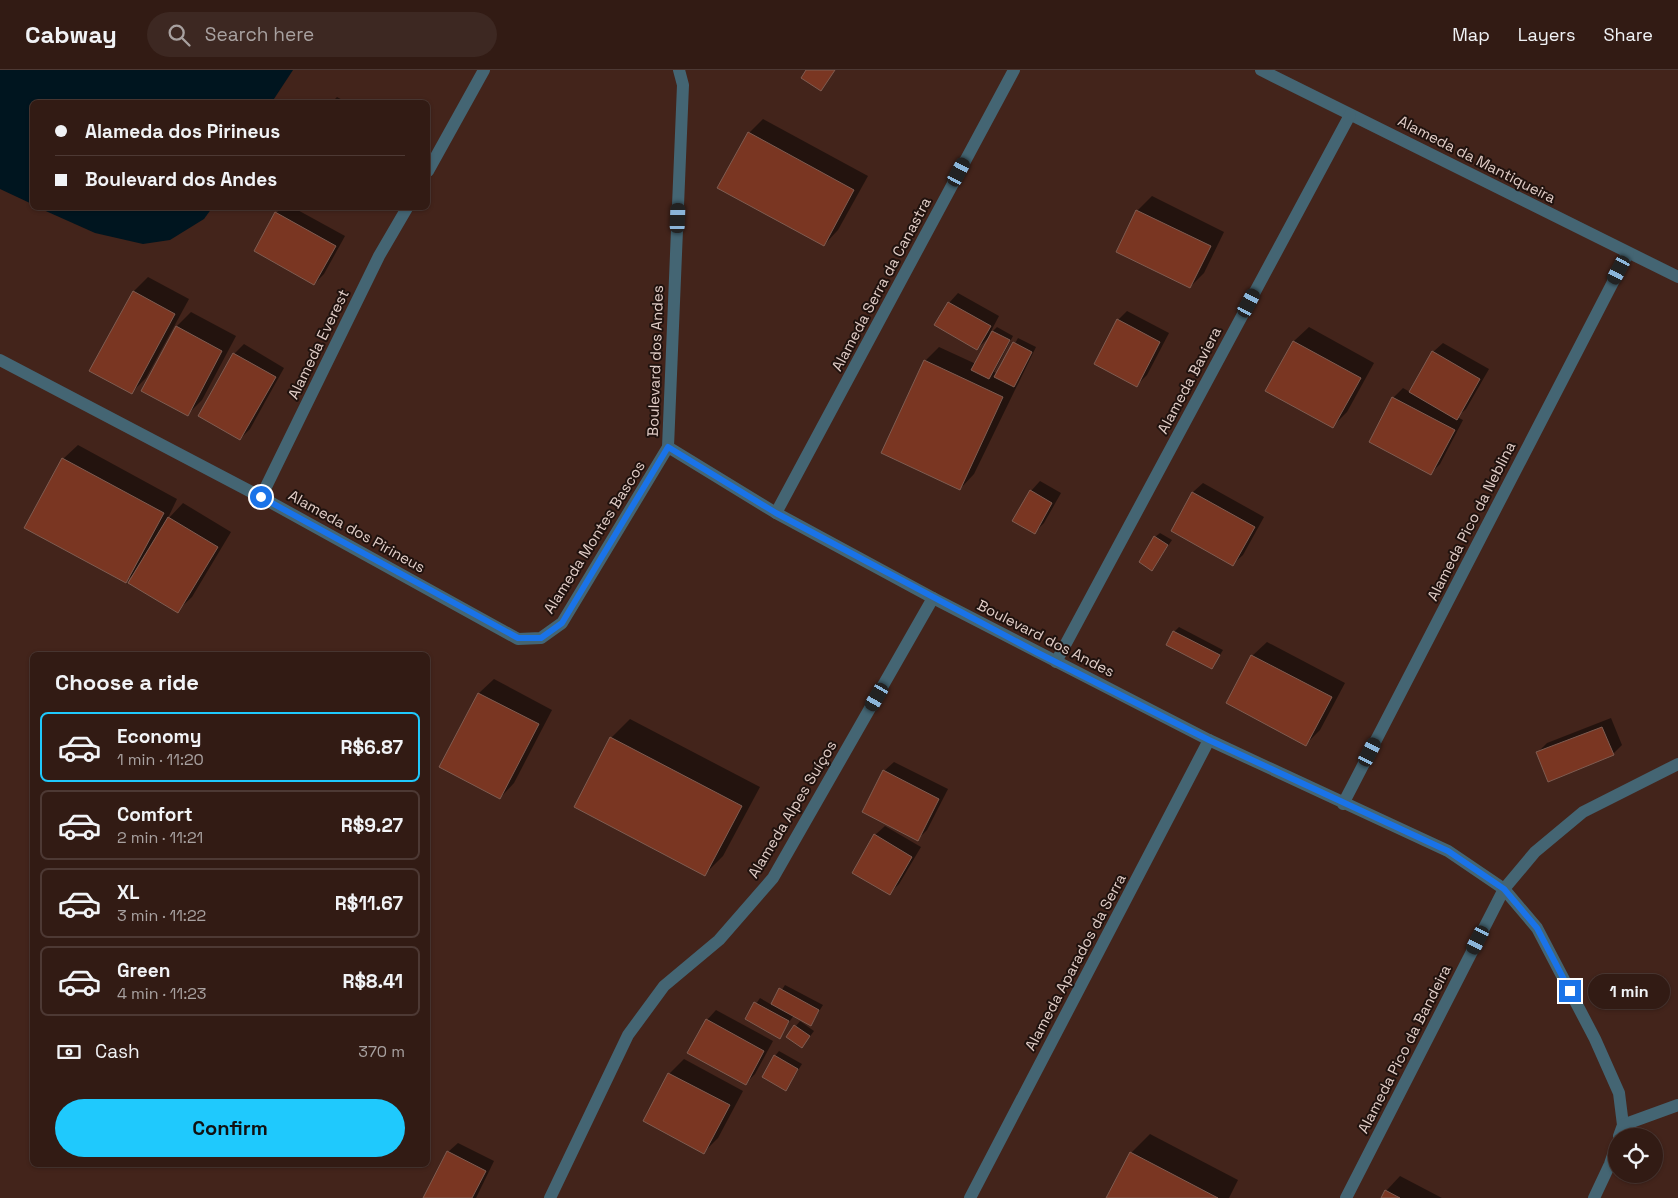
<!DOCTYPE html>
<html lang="en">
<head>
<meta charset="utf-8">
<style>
  :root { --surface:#321b14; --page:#3d2822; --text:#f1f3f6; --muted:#a8a1a0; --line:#4d3934; --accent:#1fc9fd }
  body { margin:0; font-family:"Space Grotesk",sans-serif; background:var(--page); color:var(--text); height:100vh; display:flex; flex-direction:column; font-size:19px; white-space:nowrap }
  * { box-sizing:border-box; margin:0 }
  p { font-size:16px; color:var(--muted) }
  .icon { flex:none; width:28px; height:28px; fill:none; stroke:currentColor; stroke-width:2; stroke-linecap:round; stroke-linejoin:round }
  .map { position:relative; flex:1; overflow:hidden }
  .sheet { position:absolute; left:30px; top:582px; width:400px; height:515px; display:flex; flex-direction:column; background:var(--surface); border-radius:8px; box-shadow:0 1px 4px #0004,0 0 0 1px var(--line) }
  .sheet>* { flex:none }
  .top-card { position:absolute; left:30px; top:30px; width:400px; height:110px; border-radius:8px; box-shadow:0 1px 4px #0004,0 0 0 1px var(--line); display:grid; align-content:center; height:110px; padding:0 25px; background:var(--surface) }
  .tools { position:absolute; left:1608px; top:1058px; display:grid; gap:10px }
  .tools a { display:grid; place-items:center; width:55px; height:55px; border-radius:50%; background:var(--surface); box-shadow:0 1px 4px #0004,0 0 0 1px var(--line); font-size:25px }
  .end { position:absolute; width:22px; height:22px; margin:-11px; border:6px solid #1a73e8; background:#fff; box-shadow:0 0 0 2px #fff }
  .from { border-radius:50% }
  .bubble { position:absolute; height:35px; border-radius:18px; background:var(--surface); box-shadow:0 1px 4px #0004,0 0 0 1px var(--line); font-size:16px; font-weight:600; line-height:35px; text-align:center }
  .car { position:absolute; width:15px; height:30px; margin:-15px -8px; border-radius:6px; box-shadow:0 0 4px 1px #0007; background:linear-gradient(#222 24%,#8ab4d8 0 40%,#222 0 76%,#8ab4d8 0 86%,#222 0) }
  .top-card b { display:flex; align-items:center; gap:18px; height:48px; font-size:19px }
  .top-card b+b { border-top:1px solid var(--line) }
  .top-card i { width:12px; height:12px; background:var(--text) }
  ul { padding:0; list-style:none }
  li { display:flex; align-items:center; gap:15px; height:70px; margin:0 10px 8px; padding:0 15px; border:2px solid var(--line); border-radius:8px }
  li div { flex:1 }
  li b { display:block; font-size:19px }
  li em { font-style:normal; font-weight:600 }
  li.on { border-color:var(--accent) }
  li>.icon { width:45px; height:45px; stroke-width:1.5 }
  h2 { padding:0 25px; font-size:22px; line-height:60px }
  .pay { display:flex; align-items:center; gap:12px; height:55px; padding:0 25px; font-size:19px }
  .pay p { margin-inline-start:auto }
  .cta { display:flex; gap:10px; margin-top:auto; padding:10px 25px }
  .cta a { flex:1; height:58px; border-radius:30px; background:var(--accent); color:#111; font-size:20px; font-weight:600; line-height:58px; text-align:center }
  header { display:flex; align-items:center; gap:30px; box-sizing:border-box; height:70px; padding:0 25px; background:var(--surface); border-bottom:1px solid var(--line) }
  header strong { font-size:24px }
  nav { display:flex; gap:28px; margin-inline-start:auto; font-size:18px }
  .search { width:350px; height:45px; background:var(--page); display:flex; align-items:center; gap:12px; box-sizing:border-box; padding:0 18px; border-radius:28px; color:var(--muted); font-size:19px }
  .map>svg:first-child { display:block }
  .water { fill:#00151f }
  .shadow { fill:#0007 }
  .building { fill:#7a3622; stroke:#7f5c51 }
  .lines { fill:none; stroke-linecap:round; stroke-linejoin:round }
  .minor { stroke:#446573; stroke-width:12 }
  .route { stroke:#1a73e8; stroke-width:6 }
  .labels { text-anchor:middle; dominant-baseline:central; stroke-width:4; stroke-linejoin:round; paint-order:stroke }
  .street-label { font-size:15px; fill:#e1cdc7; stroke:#20120e }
</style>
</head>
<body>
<header>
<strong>Cabway</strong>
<div class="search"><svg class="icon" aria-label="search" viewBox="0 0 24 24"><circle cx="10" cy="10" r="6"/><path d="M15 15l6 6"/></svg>Search here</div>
<nav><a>Map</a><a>Layers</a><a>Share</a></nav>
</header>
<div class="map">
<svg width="1678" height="1128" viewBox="0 0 1678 1128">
  <rect width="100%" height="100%" fill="#43241b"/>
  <g class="water">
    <polygon points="0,0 293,0 272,32 32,32 32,134 0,119"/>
    <polygon points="39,138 212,138 204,149 170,170 143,174 95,163"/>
  </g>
  <g class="shadow">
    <polygon points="337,27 346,32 332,32"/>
    <polygon points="763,49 868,106 838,160 824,175 749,63"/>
    <polygon points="1152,126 1224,162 1204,203 1190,217 1117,181 1137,141"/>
    <polygon points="282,138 294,138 345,166 324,204 314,214 256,181 276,143"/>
    <polygon points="148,207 189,229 146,308 132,322 134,221"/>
    <polygon points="958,223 999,246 989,265 997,257 1013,266 994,302 998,304 1018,268 1036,277 974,404 960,419 925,291 939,277 976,294 991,265 977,279 949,233"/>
    <polygon points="1127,241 1169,263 1147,305 1137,315 1118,250"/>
    <polygon points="191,242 236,266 202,330 188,344 143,320 177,256"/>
    <polygon points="1309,257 1374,293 1347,342 1332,357 1267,321 1294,271"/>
    <polygon points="1443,273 1489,299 1466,339 1457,347 1463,350 1440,394 1430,404 1393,328 1403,318 1410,322 1433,282"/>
    <polygon points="244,274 284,298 250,359 240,369 234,284"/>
    <polygon points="78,375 177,429 167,450 183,433 231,462 192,527 177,541 135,503 126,511 63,389"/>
    <polygon points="1040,411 1061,423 1044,453 1034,463 1031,421"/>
    <polygon points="1203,413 1264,447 1243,485 1233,494 1172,460 1193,422"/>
    <polygon points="1160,463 1172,470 1152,499 1155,467"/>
    <polygon points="1179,557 1223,580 1212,598 1174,562"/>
    <polygon points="1267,572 1345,613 1320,660 1306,674 1252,586"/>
    <polygon points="494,609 552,640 514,713 500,728 441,697 479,623"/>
    <polygon points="1611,648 1622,675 1613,684 1537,683 1547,673"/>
    <polygon points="630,649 760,717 723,786 705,804 576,736 611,668"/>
    <polygon points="894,692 948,719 927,760 918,769 884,701"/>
    <polygon points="885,756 921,777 899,814 890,823 875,765"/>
    <polygon points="785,915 823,935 811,954 794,945 779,967 746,949 760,928 772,935"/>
    <polygon points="716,940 773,971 755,1004 745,1014 707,950"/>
    <polygon points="800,951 814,961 802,977 787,967"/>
    <polygon points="779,981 802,994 786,1019 775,986"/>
    <polygon points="684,989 743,1021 718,1068 704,1082 645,1051 669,1004"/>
    <polygon points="1150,1064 1238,1110 1229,1128 1108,1128 1131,1083"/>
    <polygon points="458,1073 494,1091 476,1128 425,1128 448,1082"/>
    <polygon points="1400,1106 1442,1128 1382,1128 1386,1121"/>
  </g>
  <g class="building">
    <polygon points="806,0 835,0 821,21 801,8"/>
    <polygon points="748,62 854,120 824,176 717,118"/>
    <polygon points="1136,140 1211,176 1190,218 1116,182"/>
    <polygon points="275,142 336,176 314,215 254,181"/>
    <polygon points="133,221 175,244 132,324 89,301"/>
    <polygon points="948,232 991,256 977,280 934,255"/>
    <polygon points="1117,249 1160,272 1137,317 1094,294"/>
    <polygon points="176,256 222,281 188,346 141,321"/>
    <polygon points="992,261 1010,270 989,309 971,300"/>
    <polygon points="1293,271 1361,308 1333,358 1265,321"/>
    <polygon points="1013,272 1032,282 1014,317 994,307"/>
    <polygon points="1432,281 1480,309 1457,350 1409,322"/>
    <polygon points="233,283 276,307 240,370 198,346"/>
    <polygon points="924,290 1003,327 960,420 881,383"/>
    <polygon points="1392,327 1455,360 1431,405 1369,372"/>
    <polygon points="62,388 164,443 126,513 24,458"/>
    <polygon points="1030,420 1052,433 1035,464 1012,451"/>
    <polygon points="1192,422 1255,457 1233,496 1171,461"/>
    <polygon points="168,447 218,477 178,543 128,513"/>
    <polygon points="1154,466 1168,475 1152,501 1139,492"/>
    <polygon points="1173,561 1220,585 1212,599 1166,575"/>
    <polygon points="1251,585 1332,627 1306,676 1226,633"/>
    <polygon points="478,623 539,654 500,729 439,697"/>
    <polygon points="1602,657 1614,685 1548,712 1536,682"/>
    <polygon points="610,667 742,736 705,806 574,737"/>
    <polygon points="883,700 939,729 918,771 862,742"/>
    <polygon points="874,764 912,787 890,825 852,803"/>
    <polygon points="779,918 819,940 811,956 771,934"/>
    <polygon points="754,932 789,951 780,969 745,949"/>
    <polygon points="706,949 764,981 746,1015 687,983"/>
    <polygon points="794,955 810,966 802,978 786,967"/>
    <polygon points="774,985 798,999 786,1021 762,1007"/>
    <polygon points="668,1003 730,1035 704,1084 643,1051"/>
    <polygon points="447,1081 486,1101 472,1128 423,1128"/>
    <polygon points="1130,1082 1218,1128 1106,1128"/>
    <polygon points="1385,1120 1400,1128 1381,1128"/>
  </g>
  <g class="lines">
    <g class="minor">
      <polyline points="679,0 683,15 668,377 776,443 933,528 1209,670 1448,781 1504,819 1537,858 1595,969 1619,1023 1623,1055 1619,1066"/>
      <polyline points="1261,0 1678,207"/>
      <polyline points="428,101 484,0"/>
      <polyline points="0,290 261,427 518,569 541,568 562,553 668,377"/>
      <polyline points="261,427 379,186 407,138"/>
      <polyline points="776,443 1014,0"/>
      <polyline points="1056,592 1350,45"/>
      <polyline points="1343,734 1628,183"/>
      <polyline points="1623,1055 1678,1035"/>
      <polyline points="550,1128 628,965 664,916 719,870 773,808 933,528"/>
      <polyline points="970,1128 1209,670"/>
      <polyline points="1346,1128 1504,819 1535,782 1583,742 1678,694"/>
      <polyline points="1594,1128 1610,1094 1616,1076"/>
    </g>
  </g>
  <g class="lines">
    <polyline class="route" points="261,427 518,568 541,568 562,553 668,377 776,443 1038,583 1209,670 1448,781 1504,819 1537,858 1570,921"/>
  </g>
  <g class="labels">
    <g class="street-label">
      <text transform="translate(1477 89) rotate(27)">Alameda da Mantiqueira</text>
      <text transform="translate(881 214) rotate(-62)">Alameda Serra da Canastra</text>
      <text transform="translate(318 274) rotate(-64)">Alameda Everest</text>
      <text transform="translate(655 291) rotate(-88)">Boulevard dos Andes</text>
      <text transform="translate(1189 310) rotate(-62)">Alameda Baviera</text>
      <text transform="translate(1471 451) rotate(-63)">Alameda Pico da Neblina</text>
      <text transform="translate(357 461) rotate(29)">Alameda dos Pirineus</text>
      <text transform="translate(594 467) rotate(-58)">Alameda Montes Bascos</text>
      <text transform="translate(1046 568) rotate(27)">Boulevard dos Andes</text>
      <text transform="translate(792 739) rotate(-59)">Alameda Alpes Suíços</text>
      <text transform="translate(1075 892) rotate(-62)">Alameda Aparados da Serra</text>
      <text transform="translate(1404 979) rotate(-63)">Alameda Pico da Bandeira</text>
    </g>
  </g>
</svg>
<div class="tools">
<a><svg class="icon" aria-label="locate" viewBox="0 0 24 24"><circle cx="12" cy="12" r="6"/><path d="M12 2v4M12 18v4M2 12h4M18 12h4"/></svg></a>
</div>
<i class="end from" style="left:261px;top:427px"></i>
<i class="end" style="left:1570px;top:921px"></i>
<div class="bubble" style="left:1588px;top:904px;width:82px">1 min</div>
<i class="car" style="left:959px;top:102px;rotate:28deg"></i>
<i class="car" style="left:678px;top:148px;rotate:2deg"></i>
<i class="car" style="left:1619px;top:200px;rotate:208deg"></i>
<i class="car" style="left:1249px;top:233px;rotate:28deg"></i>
<i class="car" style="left:877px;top:627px;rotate:210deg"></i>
<i class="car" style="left:1370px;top:682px;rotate:27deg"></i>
<i class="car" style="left:1478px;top:870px;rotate:207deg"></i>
<div class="top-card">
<b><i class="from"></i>Alameda dos Pirineus</b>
<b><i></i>Boulevard dos Andes</b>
</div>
<section class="sheet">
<h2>Choose a ride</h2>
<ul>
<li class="on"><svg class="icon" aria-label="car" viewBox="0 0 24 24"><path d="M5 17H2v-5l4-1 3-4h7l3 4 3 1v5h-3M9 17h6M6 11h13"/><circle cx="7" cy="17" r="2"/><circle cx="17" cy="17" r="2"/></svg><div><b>Economy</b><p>1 min · 11:20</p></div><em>R$6.87</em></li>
<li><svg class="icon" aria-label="car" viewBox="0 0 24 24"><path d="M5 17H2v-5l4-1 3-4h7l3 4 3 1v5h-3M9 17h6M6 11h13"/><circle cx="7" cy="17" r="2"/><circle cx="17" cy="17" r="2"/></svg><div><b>Comfort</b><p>2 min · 11:21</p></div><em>R$9.27</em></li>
<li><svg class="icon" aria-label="car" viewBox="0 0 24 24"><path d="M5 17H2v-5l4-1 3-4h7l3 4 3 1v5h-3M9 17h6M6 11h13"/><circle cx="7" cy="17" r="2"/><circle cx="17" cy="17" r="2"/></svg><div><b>XL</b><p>3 min · 11:22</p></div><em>R$11.67</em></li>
<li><svg class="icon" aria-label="car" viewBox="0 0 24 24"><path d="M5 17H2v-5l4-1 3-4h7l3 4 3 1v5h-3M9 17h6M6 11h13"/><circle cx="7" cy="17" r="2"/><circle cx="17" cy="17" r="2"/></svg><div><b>Green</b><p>4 min · 11:23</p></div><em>R$8.41</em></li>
</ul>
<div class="pay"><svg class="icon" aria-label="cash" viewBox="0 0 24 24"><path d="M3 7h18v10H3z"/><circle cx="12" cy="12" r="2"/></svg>Cash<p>370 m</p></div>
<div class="cta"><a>Confirm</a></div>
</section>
</div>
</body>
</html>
